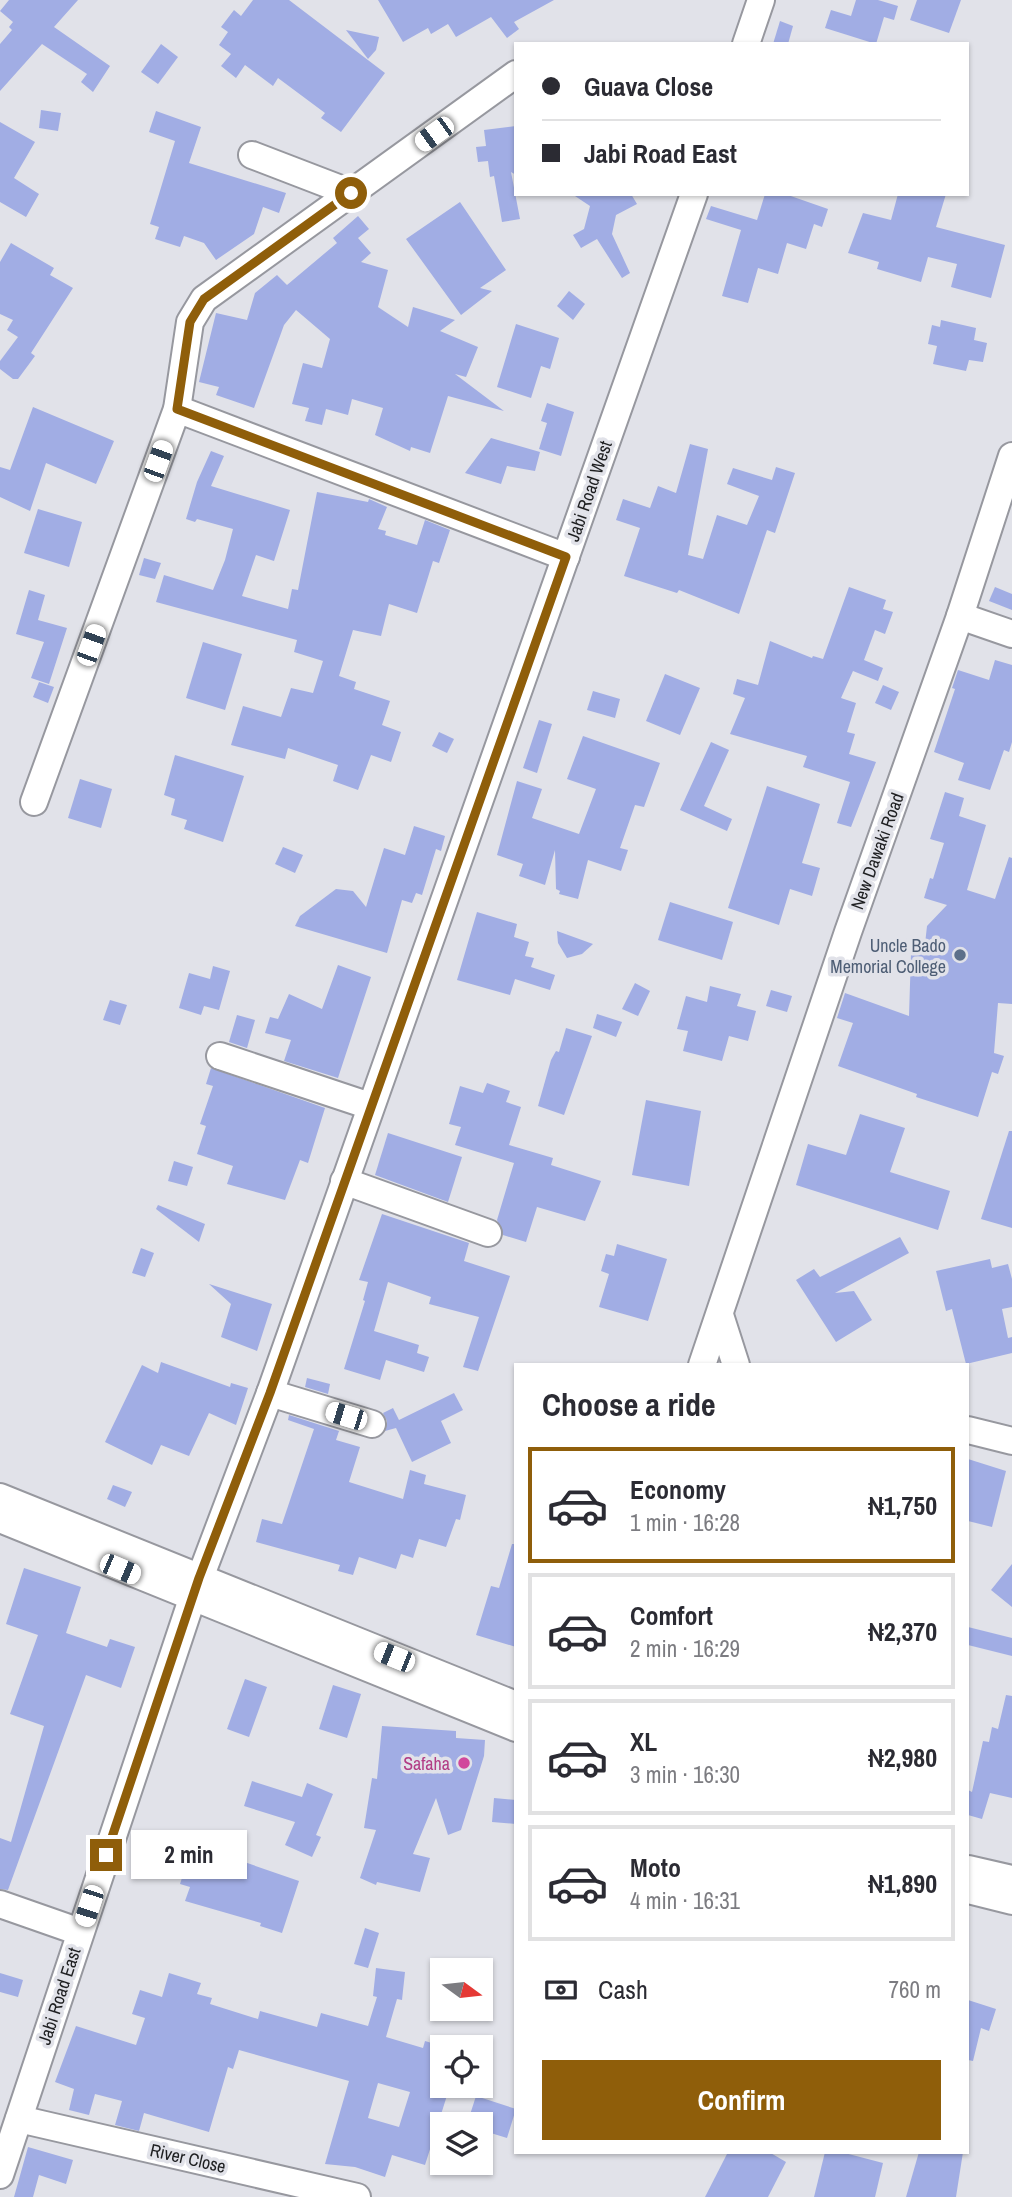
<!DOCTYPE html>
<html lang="en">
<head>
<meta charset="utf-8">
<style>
  :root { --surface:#fff; --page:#f7f7f7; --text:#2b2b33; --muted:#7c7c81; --line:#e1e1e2; --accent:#8f5e0a }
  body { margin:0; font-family:"Archivo Narrow",sans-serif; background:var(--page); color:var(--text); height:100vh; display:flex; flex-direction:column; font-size:26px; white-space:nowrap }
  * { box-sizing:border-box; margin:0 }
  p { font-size:23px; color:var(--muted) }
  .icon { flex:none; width:38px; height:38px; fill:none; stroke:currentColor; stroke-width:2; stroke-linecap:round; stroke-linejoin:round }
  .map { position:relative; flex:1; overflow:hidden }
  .panel { position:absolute; left:514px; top:1363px; width:455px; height:791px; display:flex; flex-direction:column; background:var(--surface); border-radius:0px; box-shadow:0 2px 5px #0004 }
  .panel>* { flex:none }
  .guide { position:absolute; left:514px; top:42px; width:455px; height:154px; border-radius:0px; box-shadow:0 2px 5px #0004; display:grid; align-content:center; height:154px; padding:0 28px; background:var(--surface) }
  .needle { width:46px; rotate:105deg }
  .fabs { position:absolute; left:430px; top:1958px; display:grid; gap:14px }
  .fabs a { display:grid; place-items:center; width:63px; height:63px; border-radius:0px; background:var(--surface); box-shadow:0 2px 5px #0004; font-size:35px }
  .end { position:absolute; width:32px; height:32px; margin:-16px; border:9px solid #8f5e0a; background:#fff; box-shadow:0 0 0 4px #fff }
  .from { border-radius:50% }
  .bubble { position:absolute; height:49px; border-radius:0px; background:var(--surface); box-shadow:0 2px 5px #0004; font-size:23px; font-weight:700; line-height:49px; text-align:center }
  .car { position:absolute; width:21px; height:42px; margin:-21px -10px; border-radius:9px; box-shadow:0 0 5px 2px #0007; background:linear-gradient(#fff 24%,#345 0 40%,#fff 0 76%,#345 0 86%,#fff 0) }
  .guide b { display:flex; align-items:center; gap:24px; height:66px; font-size:26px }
  .guide b+b { border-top:2px solid var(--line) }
  .guide i { width:18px; height:18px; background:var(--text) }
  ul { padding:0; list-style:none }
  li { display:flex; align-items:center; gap:21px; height:116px; margin:0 14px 10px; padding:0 14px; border:4px solid var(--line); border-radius:0px }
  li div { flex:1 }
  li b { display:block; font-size:26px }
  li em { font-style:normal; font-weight:700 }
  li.active { border-color:var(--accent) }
  li>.icon { width:63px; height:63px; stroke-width:1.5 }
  h2 { padding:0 28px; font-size:32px; line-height:84px }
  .pay { display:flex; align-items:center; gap:18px; height:77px; padding:0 28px; font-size:26px }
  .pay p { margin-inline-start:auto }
  .primary-button { display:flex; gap:14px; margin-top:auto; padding:14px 28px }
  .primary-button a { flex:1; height:80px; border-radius:0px; background:var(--accent); color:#fff; font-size:28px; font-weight:700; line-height:80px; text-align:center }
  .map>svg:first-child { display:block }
  .building { fill:#a1ade4; fill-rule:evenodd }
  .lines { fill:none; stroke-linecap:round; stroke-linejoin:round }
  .minor-casing { stroke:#97989f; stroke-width:30 }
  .minor { stroke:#fff; stroke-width:26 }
  .route { stroke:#8f5e0a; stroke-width:9 }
  .service-dot { fill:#5c6f8a; stroke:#e1e2e9; stroke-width:2.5 }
  .hotel-dot { fill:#d1479c; stroke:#e1e2e9; stroke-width:2.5 }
  .labels { text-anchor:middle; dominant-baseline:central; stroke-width:7; stroke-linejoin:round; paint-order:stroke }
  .street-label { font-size:18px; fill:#1e1f21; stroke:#e1e2e9 }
  .service-label { font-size:18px; fill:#4e5e75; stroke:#e1e2e9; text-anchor:end }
  .hotel-label { font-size:18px; fill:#b23c85; stroke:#e1e2e9; text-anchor:end }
</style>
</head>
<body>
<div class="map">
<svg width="1012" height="2197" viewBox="0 0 1012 2197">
  <rect width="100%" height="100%" fill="#e1e2e9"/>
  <g class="building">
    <polygon points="9,0 78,0 54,27 110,66 93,92 81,82 87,74 42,44 0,91 0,44 12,30 9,27 13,22 0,11"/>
    <polygon points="253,0 289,0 385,73 341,132 321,118 325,113 278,78 273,86 245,65 236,78 221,66 231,54 219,45 228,32 221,27 234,10 241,16"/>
    <polygon points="378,0 554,0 514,22 519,29 507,38 491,17 456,37 448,24 431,34 428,28 403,42"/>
    <polygon points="856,0 878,0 898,6 894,20 884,17 876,44 825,28 831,10 851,16"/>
    <polygon points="917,0 961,0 949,33 910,20"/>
    <polygon points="780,21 793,26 788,44 773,44"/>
    <polygon points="346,30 379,37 376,50 368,59"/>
    <polygon points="161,44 178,57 158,84 141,72"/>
    <polygon points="41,110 61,113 58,131 39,128"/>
    <polygon points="156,111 201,127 189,163 286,193 279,213 263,207 254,234 216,260 204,243 184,236 180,247 155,239 159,227 150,224 175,141 149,132"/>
    <polygon points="0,122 35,142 14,178 39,194 26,217 0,202"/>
    <polygon points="516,126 516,175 511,172 520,219 502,222 494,176 490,177 488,161 478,162 476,147 486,146 484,130"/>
    <polygon points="572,194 631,194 637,204 616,215 612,234 630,273 622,278 597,239 581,248 573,235 584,229 590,206"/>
    <polygon points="765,194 785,194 828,209 822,227 814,224 806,249 787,243 778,274 758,268 748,303 722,296 741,230 706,219 711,206 757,220"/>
    <polygon points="898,194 946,194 936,227 1005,245 991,298 951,287 957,264 928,257 921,282 877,269 879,262 848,253 863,213 891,220"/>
    <polygon points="460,202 506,270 480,288 492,291 461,315 406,239"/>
    <polygon points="358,216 369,229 358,238 371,253 361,262 388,270 378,307 408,327 413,307 455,320 440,331 478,347 466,377 455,374 504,411 448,396 430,453 411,447 410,451 375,435 383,408 352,399 348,415 326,409 322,425 305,421 309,408 292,404 303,363 322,368 330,339 296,310 284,325 254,408 216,395 219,387 199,382 216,313 247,320 255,293 277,275 287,285 337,243 333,238"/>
    <polygon points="11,243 54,268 50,275 73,288 31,353 35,356 18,379 13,379 0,369 0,361 18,337 7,330 13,320 0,314 0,262"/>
    <polygon points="569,291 585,304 573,320 557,306"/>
    <polygon points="941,320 976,328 974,340 987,343 983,362 969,360 966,371 933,364 937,346 928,344 932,325 940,327"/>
    <polygon points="516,324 559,338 550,369 541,366 531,398 497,387"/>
    <polygon points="547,403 574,412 561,456 539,449 547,423 541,421"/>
    <polygon points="33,407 114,441 96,484 46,463 30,511 0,497 0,467 10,470"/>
    <polygon points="491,438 540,452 535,471 507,466 501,484 465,473"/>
    <polygon points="690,444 708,449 688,555 703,559 717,515 747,525 759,496 727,484 733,468 772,480 776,467 795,473 775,533 767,530 739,614 679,590 677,593 624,576 640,528 616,520 623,499 650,508 658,486 676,493"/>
    <polygon points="211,451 224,456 211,486 290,510 274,561 256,555 242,596 288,609 292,589 298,590 317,492 368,502 369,499 387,507 378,529 386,531 385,535 417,545 425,520 450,530 439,563 433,561 417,613 389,604 381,636 353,630 339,676 356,682 354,689 390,701 382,725 401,732 391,762 371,755 358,790 333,781 338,765 288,748 285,759 231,745 243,706 281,717 291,688 313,693 323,661 294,652 297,640 156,602 164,575 213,590 225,560 233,529 197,519 195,522 186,519 197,482"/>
    <polygon points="38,509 82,522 69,567 24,553"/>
    <polygon points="144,558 161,563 155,579 139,575"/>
    <polygon points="849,587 886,600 883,609 893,612 885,634 875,630 864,660 883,668 878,681 853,671 841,698 856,703 847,732 855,734 849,754 876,762 851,827 837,823 850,782 803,767 807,756 730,734 745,698 733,694 737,679 758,685 770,641 812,658 813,656 823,659"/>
    <polygon points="995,587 1012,594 1012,610 989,601"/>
    <polygon points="29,590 45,595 38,620 67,628 49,684 31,678 44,642 16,634"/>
    <polygon points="203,642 242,654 225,710 186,698"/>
    <polygon points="995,660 1012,665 1012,742 1009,752 1004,750 990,790 958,780 964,763 934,752 955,689 952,688 958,670 989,680"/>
    <polygon points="665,674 700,688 680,735 646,721"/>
    <polygon points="39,682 54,687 48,703 33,697"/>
    <polygon points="883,685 899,692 891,710 875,703"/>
    <polygon points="593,691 620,699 615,718 587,710"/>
    <polygon points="539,720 552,724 537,773 523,768"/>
    <polygon points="439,732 454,739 447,753 432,746"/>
    <polygon points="583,736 660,763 644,807 635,805 620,848 628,850 621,871 588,860 578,899 559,894 560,891 556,889 555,850 545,885 519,876 523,864 497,855 517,781 542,789 532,818 579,834 596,789 567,779"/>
    <polygon points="711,742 729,750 704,806 732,819 727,831 680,810"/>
    <polygon points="175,755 244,776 223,842 184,829 187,820 171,815 175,799 164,795"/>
    <polygon points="80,779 112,789 101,828 68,818"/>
    <polygon points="767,786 820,804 802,863 820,868 812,896 790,889 779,925 728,908"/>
    <polygon points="945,792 964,798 959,816 986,825 967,890 995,899 1009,857 1012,858 1012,1004 998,1003 994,1053 1004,1056 998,1074 992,1072 978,1117 916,1097 917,1094 838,1066 853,1023 837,1018 845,993 909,1016 911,953 924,953 927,926 947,905 924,898 930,878 933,879 944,843 930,839"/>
    <polygon points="414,826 445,836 441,851 436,849 422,895 416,893 412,903 402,900 387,953 295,926 300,916 336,889 353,891 366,907 384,848 405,855"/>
    <polygon points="283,847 303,855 295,873 275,864"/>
    <polygon points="670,902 733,922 722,960 658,940"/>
    <polygon points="477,912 517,924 514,937 529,942 525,956 534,958 531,967 555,975 550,990 515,979 510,995 457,980"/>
    <polygon points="557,931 593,944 582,954 567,958 558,943"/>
    <polygon points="338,965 371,977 338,1078 284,1061 291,1040 265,1033 270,1017 278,1019 289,994 322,1009"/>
    <polygon points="213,966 230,971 219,1010 204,1006 201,1015 179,1008 189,973 210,979"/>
    <polygon points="635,983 650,991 638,1016 622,1009"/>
    <polygon points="710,986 741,994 737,1006 756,1011 748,1041 729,1036 722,1061 683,1051 688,1031 677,1029 686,996 707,1002"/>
    <polygon points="771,990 792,996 787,1012 766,1006"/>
    <polygon points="110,1000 127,1005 120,1025 103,1020"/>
    <polygon points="597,1014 622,1022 616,1037 593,1028"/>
    <polygon points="237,1015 255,1020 247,1048 229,1042"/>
    <polygon points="566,1028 592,1036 564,1115 538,1106 551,1060 556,1051 559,1052"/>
    <polygon points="211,1068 325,1108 308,1163 300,1160 285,1200 227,1184 233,1166 197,1154 206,1126 200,1124 213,1086 206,1084"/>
    <polygon points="487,1083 510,1091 506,1102 521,1107 509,1145 553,1158 551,1165 601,1181 585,1221 537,1207 526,1242 503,1235 497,1220 514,1163 455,1145 461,1127 449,1124 460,1086 483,1093"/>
    <polygon points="646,1100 701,1111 689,1186 632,1175"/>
    <polygon points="860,1114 905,1128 890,1172 950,1191 938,1230 796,1185 808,1144 846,1155"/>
    <polygon points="1009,1131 1012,1131 1012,1228 981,1219"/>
    <polygon points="388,1133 462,1157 448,1202 375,1175"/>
    <polygon points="174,1161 193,1167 187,1186 168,1181"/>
    <polygon points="158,1205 205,1224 199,1242 156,1209"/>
    <polygon points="382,1214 469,1243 464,1261 510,1276 478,1371 463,1367 479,1317 429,1304 431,1297 388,1282 374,1331 419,1345 417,1353 429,1357 424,1372 386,1360 380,1380 344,1369 365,1301 363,1300 368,1282 359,1280"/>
    <polygon points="900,1237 909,1253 835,1293 854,1291 872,1320 836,1342 796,1280 814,1269 820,1277"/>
    <polygon points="617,1244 667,1259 648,1321 599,1307 609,1274 601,1271 606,1254 614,1256"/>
    <polygon points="141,1248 154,1253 145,1277 132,1273"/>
    <polygon points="990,1259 992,1268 1008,1264 1012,1279 1012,1307 1002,1309 1008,1338 1012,1337 1012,1353 966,1364 952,1309 946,1311 936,1271"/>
    <polygon points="209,1284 272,1304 257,1351 221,1337 231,1304"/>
    <polygon points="161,1362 230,1387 231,1383 248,1388 236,1425 209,1413 189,1456 161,1445 152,1465 105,1442 142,1365 158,1373"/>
    <polygon points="307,1378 330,1384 328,1394 305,1387"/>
    <polygon points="454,1393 463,1410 441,1421 451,1443 412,1462 396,1428 385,1431 387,1421 383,1413 393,1408 399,1420"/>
    <polygon points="289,1415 339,1431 336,1440 360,1447 349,1482 403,1499 410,1470 426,1475 424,1484 466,1495 460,1520 456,1519 446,1547 419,1539 413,1558 401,1554 396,1569 359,1557 353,1575 338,1571 340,1565 256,1542 262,1519 282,1524 314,1429 288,1420"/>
    <polygon points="968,1459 1006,1471 992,1527 968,1521"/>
    <polygon points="113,1485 132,1492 125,1507 107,1499"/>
    <polygon points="512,1544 516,1544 516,1647 476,1635 491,1586 499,1588"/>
    <polygon points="1012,1564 1012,1607 991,1590"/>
    <polygon points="24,1568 81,1587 66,1633 107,1647 110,1639 135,1647 121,1688 86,1675 8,1890 0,1889 0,1838 11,1842 44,1726 10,1714 38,1635 6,1624"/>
    <polygon points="968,1627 1012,1638 1012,1656 968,1645"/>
    <polygon points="245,1679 267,1687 249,1737 227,1729"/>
    <polygon points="333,1685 361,1694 347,1738 319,1729"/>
    <polygon points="1006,1695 1012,1696 1012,1798 990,1793 982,1819 968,1815 968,1790 972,1792 983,1741 989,1742 992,1727 998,1729"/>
    <polygon points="382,1726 456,1731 456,1738 485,1740 484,1756 461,1830 448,1835 436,1798 413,1854 430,1858 420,1892 377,1882 376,1885 360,1878 376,1830 364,1828 372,1778 377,1779"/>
    <polygon points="252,1781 302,1797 307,1783 333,1794 316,1835 321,1837 312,1857 285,1845 295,1822 244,1806"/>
    <polygon points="494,1798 516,1800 516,1824 492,1822"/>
    <polygon points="201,1847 299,1881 282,1933 260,1926 261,1923 185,1901 190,1887 180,1884 189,1856 198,1859"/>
    <polygon points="365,1928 379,1933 368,1968 354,1964"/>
    <path d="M 376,1968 L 405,1972 L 402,2000 L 397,1999 L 386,2037 L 423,2048 L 425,2041 L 445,2047 L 443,2086 L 450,2086 L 425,2165 L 392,2155 L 385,2177 L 355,2167 L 325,2164 L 349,2081 L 239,2050 L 233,2069 L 228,2067 L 209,2132 L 144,2113 L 139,2131 L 115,2125 L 122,2101 L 95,2094 L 89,2115 L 69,2110 L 74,2089 L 55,2082 L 76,2026 L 136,2045 L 145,2018 L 132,2014 L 140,1990 L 162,1997 L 169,1973 L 201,1983 L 197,1994 L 212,1998 L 210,2004 L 258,2019 L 260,2011 L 317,2027 L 321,2013 L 368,2026 L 377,1997 L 373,1996 ZM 378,2083 L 410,2092 L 399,2127 L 368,2118 Z"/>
    <polygon points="0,1973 23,1980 18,1997 0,1992"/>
    <polygon points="968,2000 996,2009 989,2031 981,2028 973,2061 968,2060"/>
    <polygon points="476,2096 516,2109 507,2138 481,2130 481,2124 467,2124"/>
    <polygon points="28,2147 73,2160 66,2184 39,2175 33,2197 14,2197"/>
    <polygon points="728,2152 769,2152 786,2162 768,2197 705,2197"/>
    <polygon points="825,2152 841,2152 883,2163 875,2197 814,2197"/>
    <polygon points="919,2152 963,2152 956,2197 906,2197"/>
  </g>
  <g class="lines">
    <g class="minor-casing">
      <g id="minor">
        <polyline points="746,44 761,0"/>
        <polyline points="252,155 351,193"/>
        <polyline points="177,409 566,557"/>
        <polyline points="960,616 1012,634"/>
        <polyline points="34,802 177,409 190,322 204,299 516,74"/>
        <polyline points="220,1056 370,1106"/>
        <polyline points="344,1181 488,1233"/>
        <polyline points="720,1315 736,1365"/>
        <polyline points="702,1365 848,932 960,616 1012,456"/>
        <polyline points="270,1393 372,1424"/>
        <polyline points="968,1430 1012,1441"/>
        <polyline points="0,1497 516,1705"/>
        <polyline points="0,1519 516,1728"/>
        <polyline points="968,1869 1012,1879"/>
        <polyline points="968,1890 1012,1901"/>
        <polyline points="0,1904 80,1932"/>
        <polyline points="19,2119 357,2197"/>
        <polyline points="0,2175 192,1599 270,1393 694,194"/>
      </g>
    </g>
    <use href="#minor" class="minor"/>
  </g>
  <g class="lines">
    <polyline class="route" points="106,1855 199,1578 270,1393 566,557 177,409 190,322 204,299 351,193"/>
  </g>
  <circle class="service-dot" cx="960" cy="955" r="7"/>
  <circle class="hotel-dot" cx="464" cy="1763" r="7"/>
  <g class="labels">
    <g class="street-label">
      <text transform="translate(589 491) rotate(-71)">Jabi Road West</text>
      <text transform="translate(877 851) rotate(-70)">New Dawaki Road</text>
      <text transform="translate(59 1996) rotate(-72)">Jabi Road East</text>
      <text transform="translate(188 2158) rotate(13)">River Close</text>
    </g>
    <g class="service-label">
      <text x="946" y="945">Uncle Bado<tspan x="946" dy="21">Memorial College</tspan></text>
    </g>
    <g class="hotel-label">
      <text x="450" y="1763">Safaha</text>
    </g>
  </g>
</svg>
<div class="fabs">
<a><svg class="needle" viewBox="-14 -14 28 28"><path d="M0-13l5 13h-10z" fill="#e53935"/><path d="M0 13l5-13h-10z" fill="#7c7c81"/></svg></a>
<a><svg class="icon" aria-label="locate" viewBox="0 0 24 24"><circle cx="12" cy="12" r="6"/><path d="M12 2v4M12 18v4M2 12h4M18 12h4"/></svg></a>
<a><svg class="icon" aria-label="layers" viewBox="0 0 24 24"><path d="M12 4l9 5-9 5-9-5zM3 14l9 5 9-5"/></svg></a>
</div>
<i class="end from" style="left:351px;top:193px"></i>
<i class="end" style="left:106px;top:1855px"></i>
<div class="bubble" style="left:131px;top:1830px;width:116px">2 min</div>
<i class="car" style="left:434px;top:134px;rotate:234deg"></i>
<i class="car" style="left:158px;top:461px;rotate:20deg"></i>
<i class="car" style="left:91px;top:645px;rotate:20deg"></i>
<i class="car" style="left:346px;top:1416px;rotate:287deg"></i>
<i class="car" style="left:120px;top:1569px;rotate:113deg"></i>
<i class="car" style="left:394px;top:1657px;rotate:292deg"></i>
<i class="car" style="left:89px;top:1906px;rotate:198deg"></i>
<div class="guide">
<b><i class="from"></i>Guava Close</b>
<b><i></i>Jabi Road East</b>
</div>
<section class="panel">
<h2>Choose a ride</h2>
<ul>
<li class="active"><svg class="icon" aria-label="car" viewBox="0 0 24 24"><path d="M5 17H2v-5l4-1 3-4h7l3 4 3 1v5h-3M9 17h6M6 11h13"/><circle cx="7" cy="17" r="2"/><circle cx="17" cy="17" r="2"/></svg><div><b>Economy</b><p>1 min · 16:28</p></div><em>₦1,750</em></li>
<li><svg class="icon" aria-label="car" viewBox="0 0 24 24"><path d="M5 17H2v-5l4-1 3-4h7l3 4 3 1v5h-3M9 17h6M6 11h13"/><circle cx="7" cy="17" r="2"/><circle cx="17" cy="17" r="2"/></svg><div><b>Comfort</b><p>2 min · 16:29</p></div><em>₦2,370</em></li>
<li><svg class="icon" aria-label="car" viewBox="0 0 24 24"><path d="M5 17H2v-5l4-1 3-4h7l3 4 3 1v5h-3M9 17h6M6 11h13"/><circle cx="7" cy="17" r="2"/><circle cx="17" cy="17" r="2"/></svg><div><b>XL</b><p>3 min · 16:30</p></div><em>₦2,980</em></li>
<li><svg class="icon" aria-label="car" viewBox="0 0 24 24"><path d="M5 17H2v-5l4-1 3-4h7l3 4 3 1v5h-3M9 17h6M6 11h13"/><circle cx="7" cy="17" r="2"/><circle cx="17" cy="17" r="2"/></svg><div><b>Moto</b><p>4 min · 16:31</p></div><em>₦1,890</em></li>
</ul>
<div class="pay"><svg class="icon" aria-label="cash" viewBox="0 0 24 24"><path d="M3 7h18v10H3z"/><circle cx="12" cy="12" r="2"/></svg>Cash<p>760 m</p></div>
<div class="primary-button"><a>Confirm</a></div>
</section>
</div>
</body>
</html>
